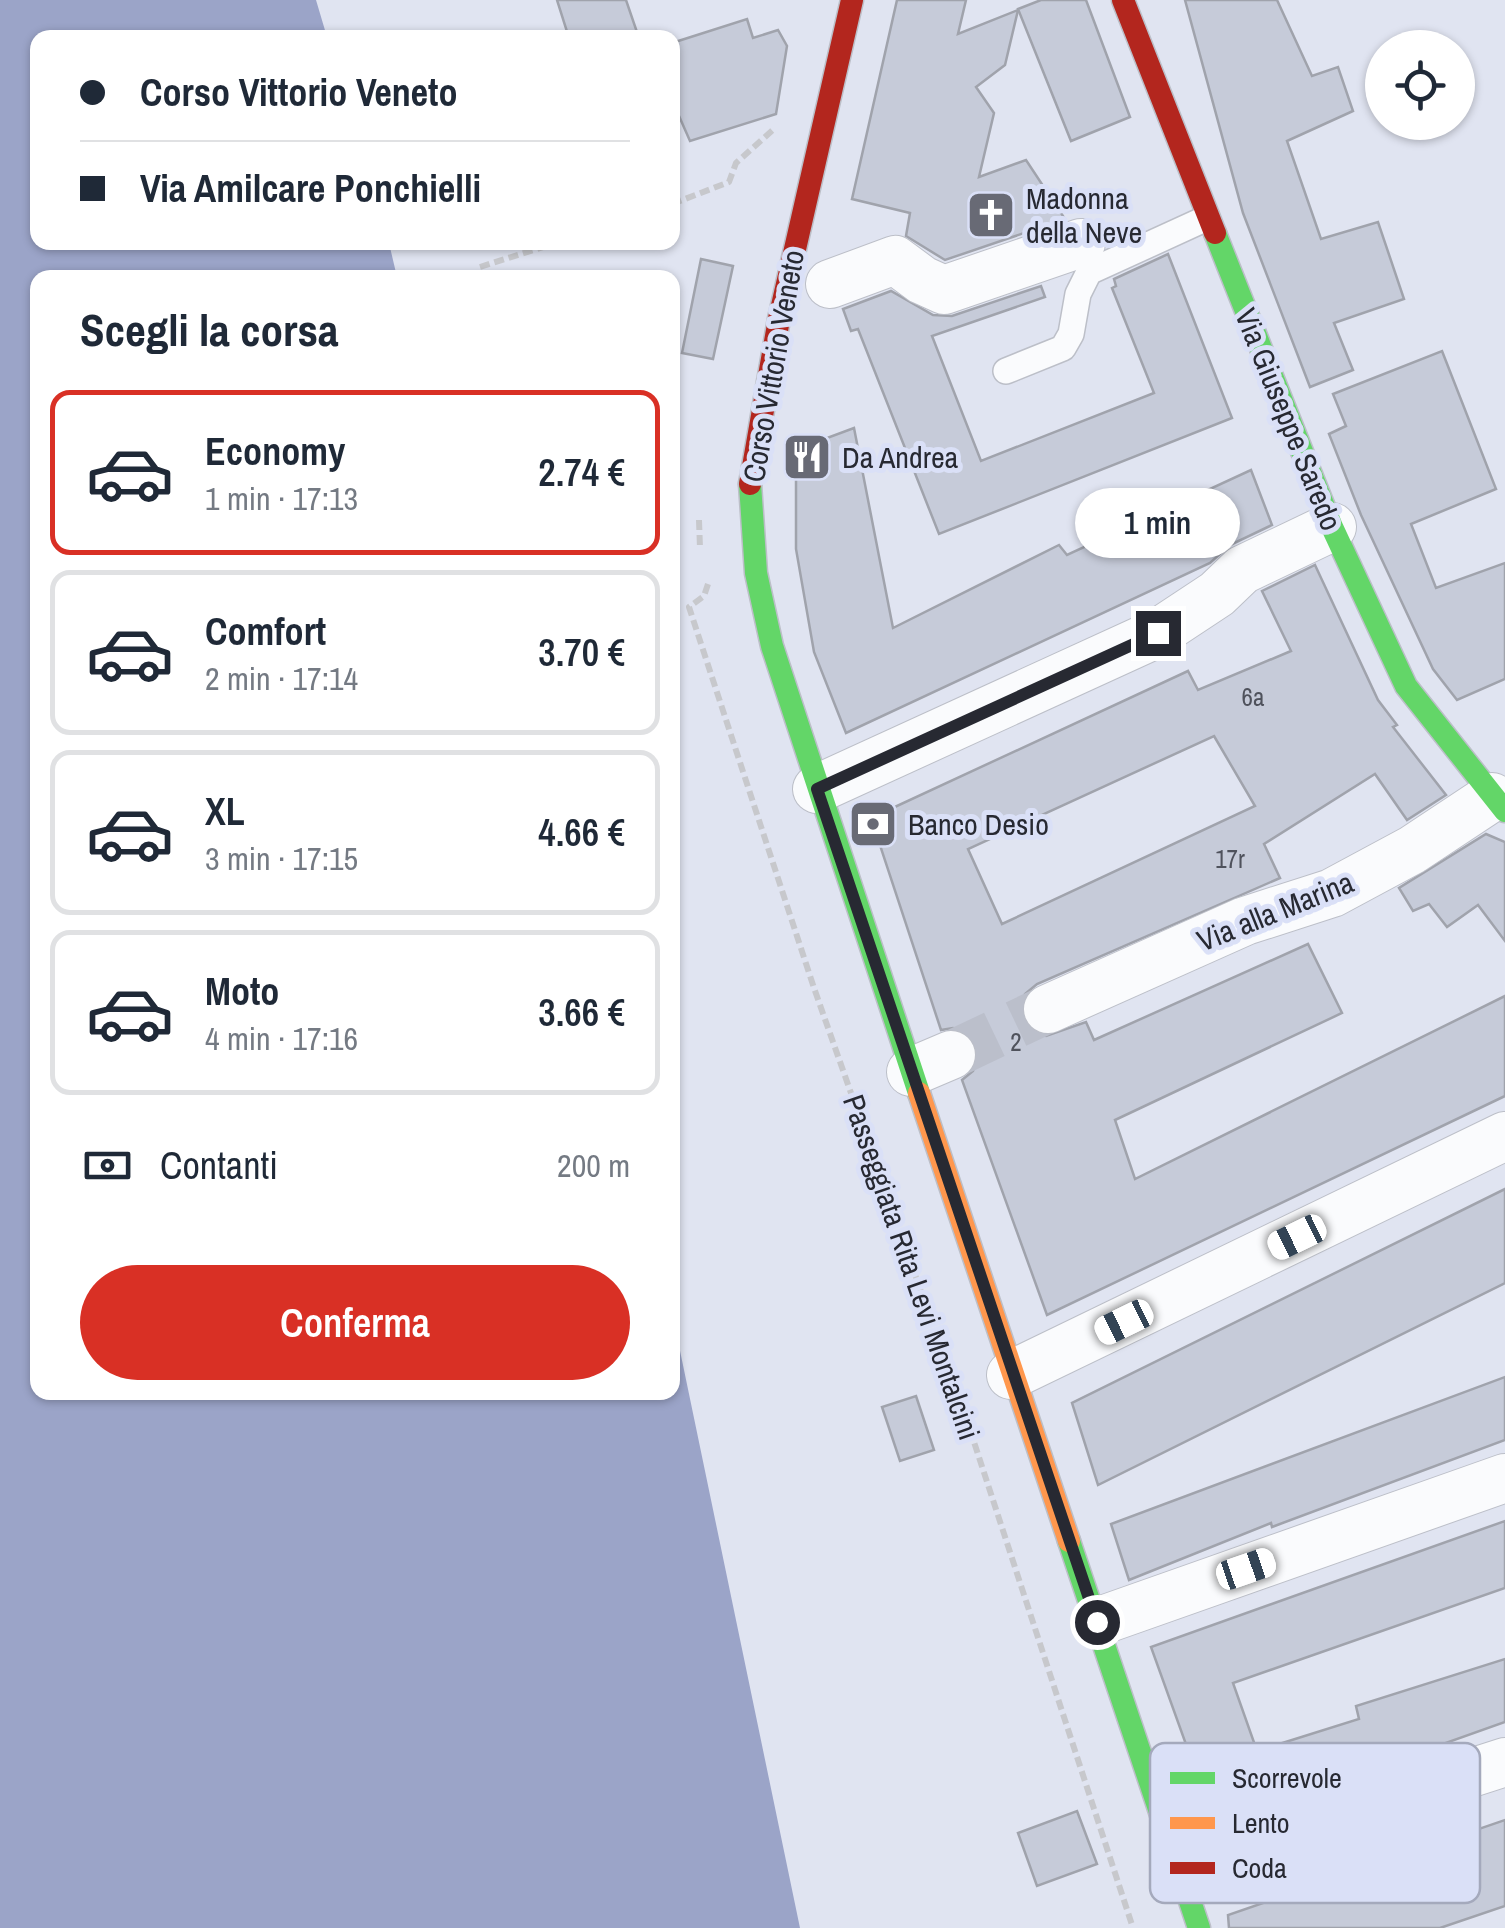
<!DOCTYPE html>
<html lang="it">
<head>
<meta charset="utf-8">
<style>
  :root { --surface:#fff; --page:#f6f6f7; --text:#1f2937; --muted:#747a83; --line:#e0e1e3; --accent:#d93025 }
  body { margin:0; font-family:"Archivo Narrow",sans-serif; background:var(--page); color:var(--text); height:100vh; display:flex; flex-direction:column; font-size:38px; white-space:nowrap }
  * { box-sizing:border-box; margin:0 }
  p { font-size:32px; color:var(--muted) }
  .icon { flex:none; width:55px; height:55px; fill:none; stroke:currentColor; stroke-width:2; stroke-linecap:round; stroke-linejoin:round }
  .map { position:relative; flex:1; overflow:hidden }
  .side { position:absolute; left:30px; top:270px; width:650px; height:1130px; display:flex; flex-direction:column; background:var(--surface); border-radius:20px; box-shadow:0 2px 8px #0004 }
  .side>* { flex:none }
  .top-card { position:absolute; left:30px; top:30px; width:650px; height:220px; border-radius:20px; box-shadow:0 2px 8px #0004; display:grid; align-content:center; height:220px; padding:0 50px; background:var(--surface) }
  .tools { position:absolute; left:1365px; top:30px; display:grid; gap:20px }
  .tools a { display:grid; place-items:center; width:110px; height:110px; border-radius:50%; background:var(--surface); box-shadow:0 2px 8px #0004; font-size:50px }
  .end { position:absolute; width:45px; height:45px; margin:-22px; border:12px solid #272932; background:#fff; box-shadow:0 0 0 5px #fff }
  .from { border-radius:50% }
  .bubble { position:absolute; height:70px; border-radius:35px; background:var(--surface); box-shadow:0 2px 8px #0004; font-size:32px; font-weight:600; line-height:70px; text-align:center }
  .car { position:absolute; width:30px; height:60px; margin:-30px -15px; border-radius:12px; box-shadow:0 0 8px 2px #0007; background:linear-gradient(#fff 24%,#345 0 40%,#fff 0 76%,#345 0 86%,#fff 0) }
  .top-card b { display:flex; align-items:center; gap:35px; height:95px; font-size:38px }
  .top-card b+b { border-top:2px solid var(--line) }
  .top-card i { width:25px; height:25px; background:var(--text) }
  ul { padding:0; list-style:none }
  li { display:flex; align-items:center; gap:30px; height:165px; margin:0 20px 15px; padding:0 30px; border:5px solid var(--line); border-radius:20px }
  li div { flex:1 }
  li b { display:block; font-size:38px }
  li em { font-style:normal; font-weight:600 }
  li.active { border-color:var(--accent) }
  li>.icon { width:90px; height:90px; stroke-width:1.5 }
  h2 { padding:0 50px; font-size:45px; line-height:120px }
  .pay { display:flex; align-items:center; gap:25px; height:110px; padding:0 50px; font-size:38px }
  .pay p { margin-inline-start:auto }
  .cta { display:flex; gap:20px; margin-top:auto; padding:20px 50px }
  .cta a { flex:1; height:115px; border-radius:60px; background:var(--accent); color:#fff; font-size:40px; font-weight:600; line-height:115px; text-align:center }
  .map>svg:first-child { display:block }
  .water { fill:#9ba4c8 }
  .building { fill:#c6cbd9; stroke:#a0a3ac; stroke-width:2.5; fill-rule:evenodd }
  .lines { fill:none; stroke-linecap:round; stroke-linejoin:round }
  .street-tunnel { stroke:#bbbfcb; stroke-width:48; stroke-dasharray:48 24; stroke-linecap:butt }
  .lane-casing { stroke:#bcbfc8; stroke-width:28 }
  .street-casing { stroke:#bcbfc8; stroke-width:50 }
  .fast-casing { stroke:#bcbfc8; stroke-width:25 }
  .slow-casing { stroke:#bcbfc8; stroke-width:25 }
  .jam-casing { stroke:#bcbfc8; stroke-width:25 }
  .path { stroke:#c7c8cc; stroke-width:6; stroke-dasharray:10 5; stroke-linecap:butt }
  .lane { stroke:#fafbfd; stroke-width:25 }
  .street { stroke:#fafbfd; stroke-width:48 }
  .fast { stroke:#63d668; stroke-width:22 }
  .slow { stroke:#ff974d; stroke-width:22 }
  .jam { stroke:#b3261e; stroke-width:22 }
  .route { stroke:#272932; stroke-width:12 }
  .labels { text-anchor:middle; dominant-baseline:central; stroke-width:10; stroke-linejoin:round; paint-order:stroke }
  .number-label { font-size:25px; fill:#4f525c }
  .poi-label { font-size:30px; fill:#272932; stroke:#dae0f7; text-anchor:start }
  .street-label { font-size:30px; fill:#272932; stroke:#dae0f7 }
  .key { fill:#dae0f7; stroke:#a4a9bc; stroke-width:2.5 }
  .key-label { font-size:28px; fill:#272932 }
</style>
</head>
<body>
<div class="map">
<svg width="1505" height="1928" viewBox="0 0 1505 1928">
  <rect width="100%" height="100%" fill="#e0e4f1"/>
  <polygon class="water" points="0,0 316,0 327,37 38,38 38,242 389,243 397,277 38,278 38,1392 672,1392 673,1317 800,1928 0,1928"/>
  <g class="building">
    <polygon points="557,0 626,0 639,38 569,38"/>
    <polygon points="897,0 966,0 958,34 1018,10 1005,65 976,87 994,113 979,177 1026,160 1065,219 945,260 906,236 910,213 852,199"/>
    <polygon points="1041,0 1086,0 1130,117 1071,141 1018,9"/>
    <polygon points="1185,0 1277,0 1312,76 1338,67 1353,111 1287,141 1321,239 1378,222 1404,299 1334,323 1353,370 1310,387 1243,213"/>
    <polygon points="747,19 753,38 778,30 787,46 776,114 690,141 672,100 672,43"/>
    <polygon points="1168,254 1232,418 939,534 858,329 851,331 843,309 891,291 933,315 952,316 1041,286 1045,297 932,336 981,461 1154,393 1112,288 1116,286 1114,279"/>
    <polygon points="701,259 733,266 713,359 682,353"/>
    <polygon points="1442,351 1496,489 1411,524 1436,588 1505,563 1505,679 1457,700 1433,669 1361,515 1329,434 1346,426 1333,394"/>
    <polygon points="854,428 893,628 1059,545 1067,555 1251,470 1272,525 1230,545 1210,563 846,733 814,652 796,549 796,458 808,445"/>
    <path d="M 1315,565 L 1378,700 L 1397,725 L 1393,727 L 1446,795 L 1407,820 L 1375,774 L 1264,844 L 1280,878 L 1037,984 L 1025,994 L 1021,1005 L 1023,1019 L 1031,1031 L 1046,1036 L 1086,1022 L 1094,1040 L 1308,944 L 1342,1013 L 1115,1120 L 1135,1179 L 1505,996 L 1505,1096 L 1047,1315 L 962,1080 L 973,1071 L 978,1057 L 977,1045 L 967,1033 L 953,1028 L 941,1030 L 871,818 L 1188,671 L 1198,690 L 1291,651 L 1262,591 ZM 1214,736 L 1255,806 L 1002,924 L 968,849 Z"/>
    <polygon points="1486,834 1505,842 1505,941 1478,905 1447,927 1429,904 1413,911 1399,888"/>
    <polygon points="1505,1189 1505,1283 1098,1485 1072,1403"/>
    <polygon points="1505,1377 1505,1440 1272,1527 1271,1523 1129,1580 1111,1524"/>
    <polygon points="916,1396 934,1450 900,1461 882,1407"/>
    <polygon points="1505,1521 1505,1588 1233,1683 1257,1751 1359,1719 1356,1706 1505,1659 1505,1722 1215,1825 1151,1647"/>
    <polygon points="1077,1811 1097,1864 1037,1886 1018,1833"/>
    <polygon points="1505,1820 1505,1906 1440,1928 1229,1928 1228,1915"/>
  </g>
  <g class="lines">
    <polyline class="street-tunnel" points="951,1055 1048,1009"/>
    <g class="lane-casing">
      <polyline id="lane" points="1006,371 1063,348 1071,334 1078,294 1089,272 1207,218"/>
    </g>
    <g class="street-casing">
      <g id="street">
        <polyline points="830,284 895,260 922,280 944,290 1081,243"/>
        <polyline points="817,789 1158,633 1217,594 1242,570 1332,527"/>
        <polyline points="1048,1009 1245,921 1332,893 1412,850 1492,797"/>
        <polyline points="911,1072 951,1055"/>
        <polyline points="1011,1375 1505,1136"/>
        <polyline points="1097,1622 1505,1478"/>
        <polyline points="1179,1867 1505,1762"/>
      </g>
    </g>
    <g class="fast-casing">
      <g id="fast">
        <polyline points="1215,233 1332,527 1406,686 1505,811"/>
        <polyline points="750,484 756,573 772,646 919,1093"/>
        <polyline points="1069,1541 1199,1928"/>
      </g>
    </g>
    <g class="slow-casing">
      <polyline id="slow" points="919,1093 1069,1541"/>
    </g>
    <g class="jam-casing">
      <g id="jam">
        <polyline points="1123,0 1215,233"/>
        <polyline points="750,484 779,319 852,0"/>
      </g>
    </g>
    <g class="path">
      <polyline points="672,204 729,182 736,163 775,128"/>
      <polyline points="480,267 559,242"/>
      <polyline points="699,520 700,548"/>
      <polyline points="708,584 704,596 689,607 814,988 974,1442 1133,1928"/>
    </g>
    <use href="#lane" class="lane"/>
    <use href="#street" class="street"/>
    <use href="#fast" class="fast"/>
    <use href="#slow" class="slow"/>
    <use href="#jam" class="jam"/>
  </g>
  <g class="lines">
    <polyline class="route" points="1097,1622 817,789 1158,633"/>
  </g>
  <defs>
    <g id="church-square" transform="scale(2.5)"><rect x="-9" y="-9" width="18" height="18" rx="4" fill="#686a75" stroke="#dae0f7"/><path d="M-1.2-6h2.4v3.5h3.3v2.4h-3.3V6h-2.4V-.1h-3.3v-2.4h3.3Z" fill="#fff"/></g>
    <g id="restaurant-square" transform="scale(2.5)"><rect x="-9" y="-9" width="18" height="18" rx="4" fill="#686a75" stroke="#dae0f7"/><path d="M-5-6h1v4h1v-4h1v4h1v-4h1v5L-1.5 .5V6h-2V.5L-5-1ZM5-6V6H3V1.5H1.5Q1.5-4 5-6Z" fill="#fff"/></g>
    <g id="bank-square" transform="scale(2.5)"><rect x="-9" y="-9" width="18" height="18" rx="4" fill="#686a75" stroke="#dae0f7"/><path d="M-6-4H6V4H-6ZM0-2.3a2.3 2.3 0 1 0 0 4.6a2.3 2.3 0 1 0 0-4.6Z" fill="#fff"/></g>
  </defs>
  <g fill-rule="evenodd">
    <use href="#church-square" x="991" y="215"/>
    <use href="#restaurant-square" x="807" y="457"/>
    <use href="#bank-square" x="873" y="824"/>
  </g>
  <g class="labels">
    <g class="number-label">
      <text x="1253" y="697">6a</text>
      <text x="1230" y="859">17r</text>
      <text x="1016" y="1042">2</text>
    </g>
    <g class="poi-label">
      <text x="1026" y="198">Madonna<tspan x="1026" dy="34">della Neve</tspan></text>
      <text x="842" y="457">Da Andrea</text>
      <text x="908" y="824">Banco Desio</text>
    </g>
    <g class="street-label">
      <text transform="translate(773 366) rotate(-80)">Corso Vittorio Veneto</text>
      <text transform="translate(1289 419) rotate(68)">Via Giuseppe Saredo</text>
      <text transform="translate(1275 911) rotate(-22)">Via alla Marina</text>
      <text transform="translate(912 1267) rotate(71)">Passeggiata Rita Levi Montalcini</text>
    </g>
  </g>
  <rect x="1150" y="1743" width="330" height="160" rx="15" class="key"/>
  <rect x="1170" y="1772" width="45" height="12" fill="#63d668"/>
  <rect x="1170" y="1817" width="45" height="12" fill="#ff974d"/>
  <rect x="1170" y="1862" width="45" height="12" fill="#b3261e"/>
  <g class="key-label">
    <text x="1232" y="1788">Scorrevole</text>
    <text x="1232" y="1833">Lento</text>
    <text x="1232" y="1878">Coda</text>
  </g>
</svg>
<div class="tools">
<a><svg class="icon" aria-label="locate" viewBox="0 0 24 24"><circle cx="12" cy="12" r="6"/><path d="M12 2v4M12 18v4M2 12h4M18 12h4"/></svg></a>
</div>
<i class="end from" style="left:1097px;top:1622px"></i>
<i class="end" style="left:1158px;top:633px"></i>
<div class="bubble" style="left:1075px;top:488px;width:165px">1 min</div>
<i class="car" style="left:1297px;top:1237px;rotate:244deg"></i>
<i class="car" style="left:1124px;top:1322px;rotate:244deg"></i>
<i class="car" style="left:1246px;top:1569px;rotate:71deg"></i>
<div class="top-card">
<b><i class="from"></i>Corso Vittorio Veneto</b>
<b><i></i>Via Amilcare Ponchielli</b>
</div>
<section class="side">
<h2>Scegli la corsa</h2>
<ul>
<li class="active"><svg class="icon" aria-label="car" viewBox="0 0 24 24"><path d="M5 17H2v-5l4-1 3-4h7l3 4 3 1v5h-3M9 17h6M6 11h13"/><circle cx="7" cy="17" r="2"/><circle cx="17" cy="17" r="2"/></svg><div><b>Economy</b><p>1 min · 17:13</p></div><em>2.74 €</em></li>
<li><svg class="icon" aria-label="car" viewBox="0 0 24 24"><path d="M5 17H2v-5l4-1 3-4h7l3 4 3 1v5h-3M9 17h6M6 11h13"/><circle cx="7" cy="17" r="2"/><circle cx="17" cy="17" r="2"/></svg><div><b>Comfort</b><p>2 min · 17:14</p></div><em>3.70 €</em></li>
<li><svg class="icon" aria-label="car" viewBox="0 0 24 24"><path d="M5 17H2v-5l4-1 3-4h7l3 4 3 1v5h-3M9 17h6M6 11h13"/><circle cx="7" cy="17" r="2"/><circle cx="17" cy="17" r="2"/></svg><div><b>XL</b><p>3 min · 17:15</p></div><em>4.66 €</em></li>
<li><svg class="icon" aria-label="car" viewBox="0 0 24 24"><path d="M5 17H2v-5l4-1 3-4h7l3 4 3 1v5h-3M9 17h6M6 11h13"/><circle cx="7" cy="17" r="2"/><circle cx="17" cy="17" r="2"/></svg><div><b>Moto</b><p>4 min · 17:16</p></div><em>3.66 €</em></li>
</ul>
<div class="pay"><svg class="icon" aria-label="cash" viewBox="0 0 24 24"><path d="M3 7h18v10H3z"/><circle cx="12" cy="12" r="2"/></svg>Contanti<p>200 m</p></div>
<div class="cta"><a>Conferma</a></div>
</section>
</div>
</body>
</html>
